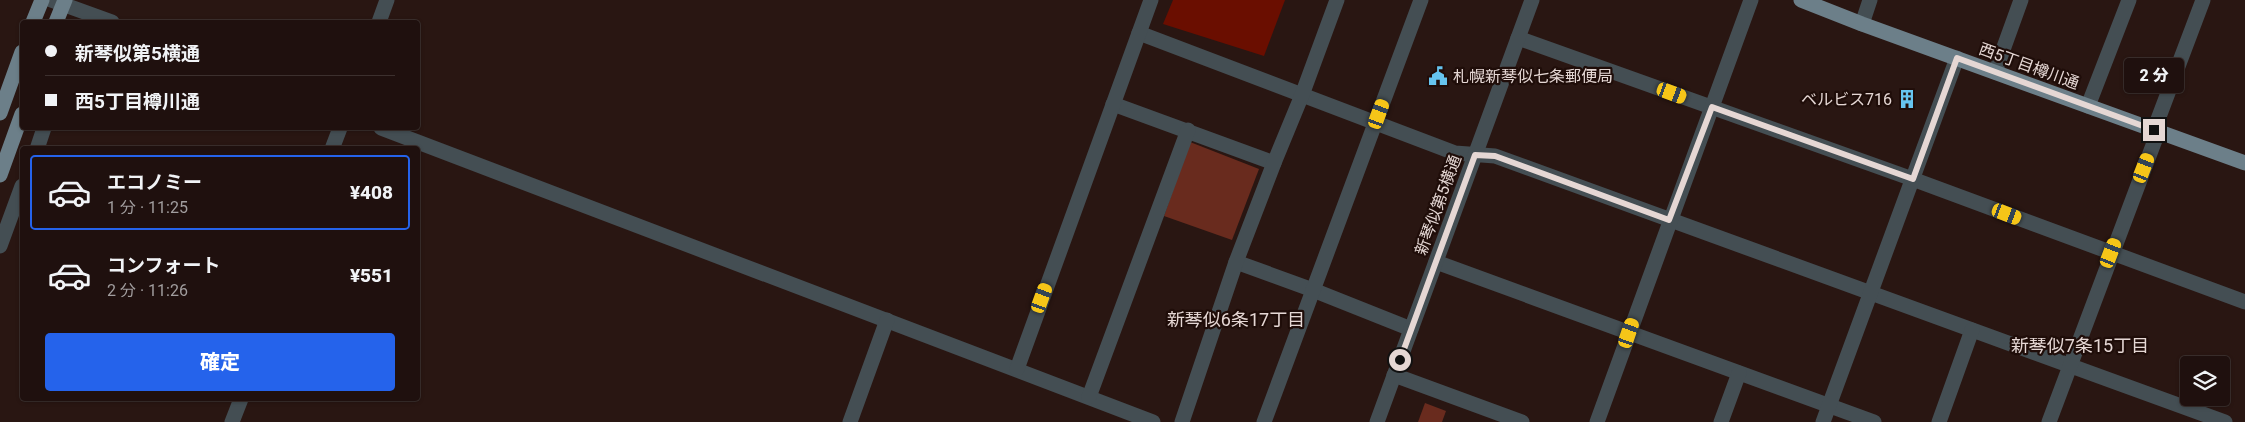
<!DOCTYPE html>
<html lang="ja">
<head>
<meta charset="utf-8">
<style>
  :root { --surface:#1f100e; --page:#2c1e1c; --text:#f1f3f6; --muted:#a19d9e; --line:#3c302e; --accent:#2563eb }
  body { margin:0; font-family:Roboto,"Noto Sans JP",sans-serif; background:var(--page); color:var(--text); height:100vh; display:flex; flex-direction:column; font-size:19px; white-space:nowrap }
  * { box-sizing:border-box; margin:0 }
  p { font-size:16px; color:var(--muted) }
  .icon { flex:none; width:28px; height:28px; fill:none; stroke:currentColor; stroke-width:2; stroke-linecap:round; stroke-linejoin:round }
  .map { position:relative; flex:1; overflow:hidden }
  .details { position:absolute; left:20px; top:146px; width:400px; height:255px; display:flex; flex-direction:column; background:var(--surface); border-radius:5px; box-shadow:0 1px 4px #0004,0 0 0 1px var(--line) }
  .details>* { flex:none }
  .banner { position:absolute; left:20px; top:20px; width:400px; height:110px; border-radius:5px; box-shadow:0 1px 4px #0004,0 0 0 1px var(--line); display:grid; align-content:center; height:110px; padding:0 25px; background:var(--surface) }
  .fabs { position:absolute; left:2180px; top:356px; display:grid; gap:10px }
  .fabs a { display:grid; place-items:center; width:50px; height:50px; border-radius:5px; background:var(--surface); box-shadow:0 1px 4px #0004,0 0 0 1px var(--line); font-size:25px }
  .end { position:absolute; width:22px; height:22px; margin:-11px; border:6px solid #e5d7d4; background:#111; box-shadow:0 0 0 2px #111 }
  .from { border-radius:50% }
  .bubble { position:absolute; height:35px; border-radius:5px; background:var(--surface); box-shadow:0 1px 4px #0004,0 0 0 1px var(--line); font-size:16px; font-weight:800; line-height:35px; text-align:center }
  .car { position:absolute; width:15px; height:30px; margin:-15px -8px; border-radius:6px; box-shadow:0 0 4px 1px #0007; background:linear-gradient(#f5c518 24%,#345 0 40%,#f5c518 0 76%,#345 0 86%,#f5c518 0) }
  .banner b { display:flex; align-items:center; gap:18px; height:48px; font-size:19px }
  .banner b+b { border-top:1px solid var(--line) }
  .banner i { width:12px; height:12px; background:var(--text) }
  ul { padding:9px 0 0; list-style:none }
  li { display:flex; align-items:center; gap:15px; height:75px; margin:0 10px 8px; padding:0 15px; border:2px solid transparent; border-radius:5px }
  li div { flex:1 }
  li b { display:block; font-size:19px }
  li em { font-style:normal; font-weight:800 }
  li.active { border-color:var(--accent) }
  li>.icon { width:45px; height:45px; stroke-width:1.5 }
  .cta { display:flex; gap:10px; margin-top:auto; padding:10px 25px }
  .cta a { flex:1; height:58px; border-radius:5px; background:var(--accent); color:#fff; font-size:20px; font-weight:800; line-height:58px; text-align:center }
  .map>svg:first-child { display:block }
  .green { fill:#692b1e }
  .water { fill:#6a0e00 }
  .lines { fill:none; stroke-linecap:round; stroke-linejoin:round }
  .minor { stroke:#444e53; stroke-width:15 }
  .major { stroke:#6c7f89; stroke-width:15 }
  .route { stroke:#e5d7d4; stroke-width:6 }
  .labels { text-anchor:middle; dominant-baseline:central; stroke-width:4.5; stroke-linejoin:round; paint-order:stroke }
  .street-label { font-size:16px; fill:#e5d7d4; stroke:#1f0d09 }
  .poi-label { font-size:16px; fill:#e5d7d4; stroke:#1f0d09; text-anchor:start }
  .neighbourhood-label { font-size:18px; fill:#e5d7d4; stroke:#1f0d09 }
</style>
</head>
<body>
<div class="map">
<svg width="2245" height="422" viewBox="0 0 2245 422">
  <rect width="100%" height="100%" fill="#291612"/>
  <g class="green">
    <polygon points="1190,142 1259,169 1232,240 1164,216"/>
    <polygon points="1425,403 1446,411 1442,422 1418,422"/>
  </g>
  <polygon class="water" points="1173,0 1285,0 1264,56 1163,24"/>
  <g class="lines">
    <g class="minor">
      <polyline points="51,0 112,22"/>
      <polyline points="379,22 387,0"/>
      <polyline points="1862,24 1870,0"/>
      <polyline points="1139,33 1455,153 1495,156 2225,422"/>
      <polyline points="1518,38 1907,177 2245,302"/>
      <polyline points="1995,72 2021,0"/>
      <polyline points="1113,104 1274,163"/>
      <polyline points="2088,106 2129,0"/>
      <polyline points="381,128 1153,422"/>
      <polyline points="2154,130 2203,0"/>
      <polyline points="37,149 44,128"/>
      <polyline points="332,149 340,128"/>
      <polyline points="0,246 22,186"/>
      <polyline points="1236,262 1313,290 1411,329"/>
      <polyline points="1436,262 1874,422"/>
      <polyline points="1017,369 1151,0"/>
      <polyline points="1394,375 1522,422"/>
      <polyline points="1089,397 1188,130"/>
      <polyline points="232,422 241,399"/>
      <polyline points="850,422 887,320"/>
      <polyline points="1182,422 1236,262 1274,163 1302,95 1337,0"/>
      <polyline points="1264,422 1421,0"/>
      <polyline points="1377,422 1532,0"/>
      <polyline points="1597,422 1751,0"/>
      <polyline points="1721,422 1739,373"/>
      <polyline points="1823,422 1957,58"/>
      <polyline points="1939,422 1972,330"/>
      <polyline points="2049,422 2158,132"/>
    </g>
    <g class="major">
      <polyline points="1801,0 1862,24 2245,163"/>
      <polyline points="33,22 42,0"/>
      <polyline points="56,22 65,0"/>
      <polyline points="0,113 22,52"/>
      <polyline points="0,175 22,114"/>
    </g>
  </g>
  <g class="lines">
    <polyline class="route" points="1400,360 1475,155 1495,156 1669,220 1712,107 1913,179 1957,58 2154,130"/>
  </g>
  <defs>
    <g id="civic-bare" transform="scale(1.5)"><path d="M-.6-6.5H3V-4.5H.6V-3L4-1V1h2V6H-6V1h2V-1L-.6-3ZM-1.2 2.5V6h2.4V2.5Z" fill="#66c4ef" stroke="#1f0d09" stroke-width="2.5" paint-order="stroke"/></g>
    <g id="building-bare" transform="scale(1.5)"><path d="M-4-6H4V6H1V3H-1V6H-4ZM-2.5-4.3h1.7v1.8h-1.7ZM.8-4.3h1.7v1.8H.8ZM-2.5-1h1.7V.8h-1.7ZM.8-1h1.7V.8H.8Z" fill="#66c4ef" stroke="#1f0d09" stroke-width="2.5" paint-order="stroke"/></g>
  </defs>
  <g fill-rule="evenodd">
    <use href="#civic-bare" x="1438" y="76"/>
    <use href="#building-bare" x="1907" y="99"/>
  </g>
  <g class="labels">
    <g class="street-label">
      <text transform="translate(2029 66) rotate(20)">西5丁目樽川通</text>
      <text transform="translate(1438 205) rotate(-70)">新琴似第5横通</text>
    </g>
    <g class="poi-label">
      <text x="1453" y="76">札幌新琴似七条郵便局</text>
      <text x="1892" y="99" text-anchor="end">ベルビス716</text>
    </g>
    <g class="neighbourhood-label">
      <text x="1236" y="319">新琴似6条17丁目</text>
      <text x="2080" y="345">新琴似7条15丁目</text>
    </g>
  </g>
</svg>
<div class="fabs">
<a><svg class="icon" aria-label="layers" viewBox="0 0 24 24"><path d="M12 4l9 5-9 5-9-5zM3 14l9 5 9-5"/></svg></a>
</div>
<i class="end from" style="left:1400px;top:360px"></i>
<i class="end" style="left:2154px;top:130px"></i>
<div class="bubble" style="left:2124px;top:58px;width:60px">2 分</div>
<i class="car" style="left:1672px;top:93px;rotate:110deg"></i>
<i class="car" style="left:1379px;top:114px;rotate:20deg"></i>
<i class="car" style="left:2144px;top:168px;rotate:21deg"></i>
<i class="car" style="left:2007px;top:214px;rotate:111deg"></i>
<i class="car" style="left:2111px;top:253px;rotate:21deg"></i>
<i class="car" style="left:1042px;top:298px;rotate:20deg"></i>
<i class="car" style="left:1629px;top:333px;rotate:19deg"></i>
<div class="banner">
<b><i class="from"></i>新琴似第5横通</b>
<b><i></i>西5丁目樽川通</b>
</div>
<section class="details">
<ul>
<li class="active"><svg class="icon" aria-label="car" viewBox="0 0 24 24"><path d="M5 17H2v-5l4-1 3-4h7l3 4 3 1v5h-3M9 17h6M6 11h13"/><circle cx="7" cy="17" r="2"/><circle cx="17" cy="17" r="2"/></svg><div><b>エコノミー</b><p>1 分 · 11:25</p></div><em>¥408</em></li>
<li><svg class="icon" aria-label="car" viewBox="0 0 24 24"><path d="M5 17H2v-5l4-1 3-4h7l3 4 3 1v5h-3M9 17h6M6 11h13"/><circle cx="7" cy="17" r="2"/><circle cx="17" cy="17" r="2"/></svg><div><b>コンフォート</b><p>2 分 · 11:26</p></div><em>¥551</em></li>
</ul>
<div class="cta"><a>確定</a></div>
</section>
</div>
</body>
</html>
